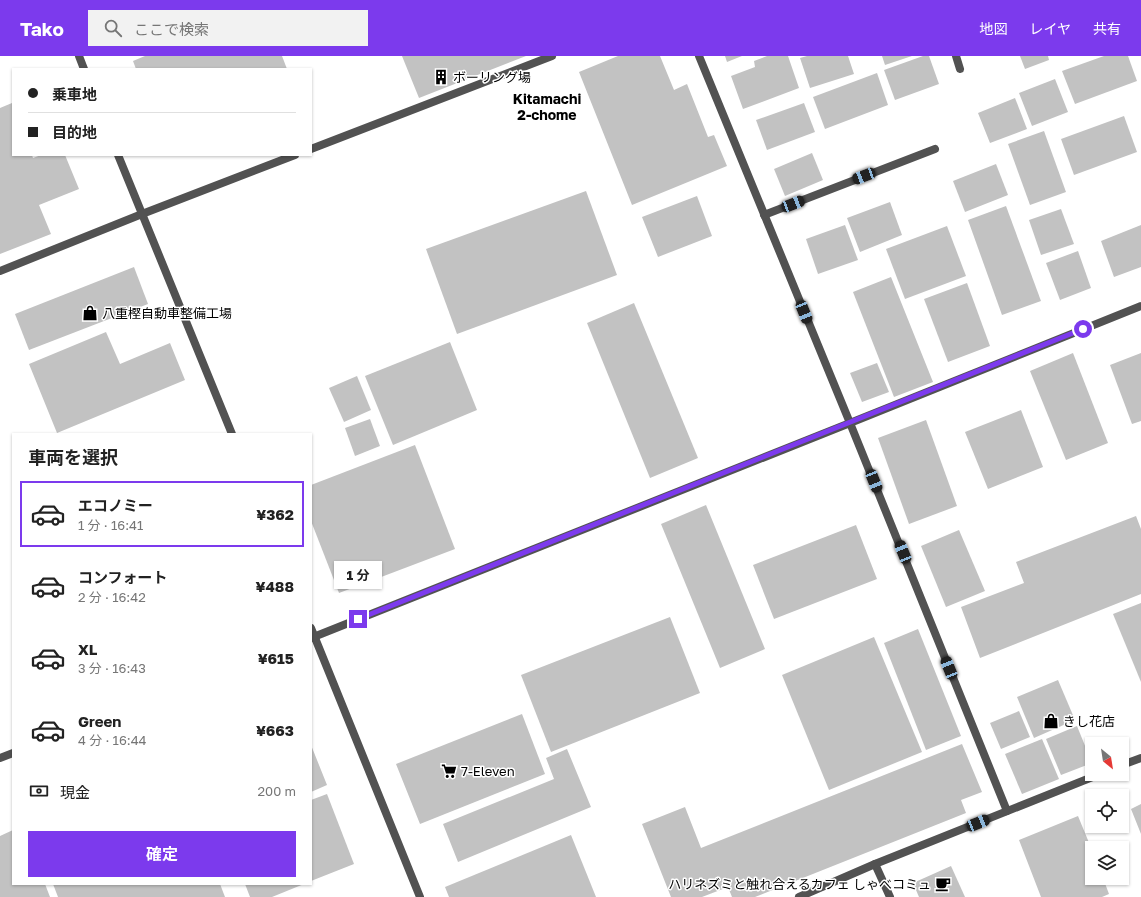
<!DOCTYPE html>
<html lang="ja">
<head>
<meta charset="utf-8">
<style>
  :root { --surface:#fff; --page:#f2f2f2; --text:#222; --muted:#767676; --line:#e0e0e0; --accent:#7c3aed }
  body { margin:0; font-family:"Golos Text","Noto Sans JP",sans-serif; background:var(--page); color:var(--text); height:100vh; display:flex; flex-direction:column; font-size:15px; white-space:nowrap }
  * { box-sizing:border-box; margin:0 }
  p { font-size:13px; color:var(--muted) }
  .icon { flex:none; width:22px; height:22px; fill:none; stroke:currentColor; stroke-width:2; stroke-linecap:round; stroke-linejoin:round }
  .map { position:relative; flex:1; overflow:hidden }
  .details { position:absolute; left:12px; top:377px; width:300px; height:452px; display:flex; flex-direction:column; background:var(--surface); border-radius:0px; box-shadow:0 1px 3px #0004 }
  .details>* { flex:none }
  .top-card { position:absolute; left:12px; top:12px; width:300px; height:88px; border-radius:0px; box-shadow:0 1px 3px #0004; display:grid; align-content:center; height:88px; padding:0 16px; background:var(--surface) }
  .needle { width:26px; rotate:150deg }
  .tools { position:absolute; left:1085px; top:681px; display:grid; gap:8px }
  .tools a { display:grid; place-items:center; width:44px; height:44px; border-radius:0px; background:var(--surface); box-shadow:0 1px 3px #0004; font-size:20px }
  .end { position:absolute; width:18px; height:18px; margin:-9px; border:5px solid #7c3aed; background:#fff; box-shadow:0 0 0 2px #fff }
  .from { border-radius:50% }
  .bubble { position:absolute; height:28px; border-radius:0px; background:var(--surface); box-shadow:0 1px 3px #0004; font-size:13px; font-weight:700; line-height:28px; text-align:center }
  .car { position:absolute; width:12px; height:24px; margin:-12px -6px; border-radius:5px; box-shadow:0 0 3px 1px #0007; background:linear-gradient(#222 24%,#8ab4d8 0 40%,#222 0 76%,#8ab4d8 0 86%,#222 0) }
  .top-card b { display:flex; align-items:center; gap:14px; height:38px; font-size:15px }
  .top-card b+b { border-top:1px solid var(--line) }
  .top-card i { width:10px; height:10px; background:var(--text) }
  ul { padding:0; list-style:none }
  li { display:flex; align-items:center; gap:12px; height:66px; margin:0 8px 6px; padding:0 8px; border:2px solid transparent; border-radius:0px }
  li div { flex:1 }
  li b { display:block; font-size:15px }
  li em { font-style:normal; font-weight:700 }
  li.active { border-color:var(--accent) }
  li>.icon { width:36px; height:36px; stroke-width:1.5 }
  h2 { padding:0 16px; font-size:18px; line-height:48px }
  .pay { display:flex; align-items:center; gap:10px; height:44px; padding:0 16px; font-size:15px }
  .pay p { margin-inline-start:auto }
  .action { display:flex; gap:8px; margin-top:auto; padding:8px 16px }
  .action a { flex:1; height:46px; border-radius:0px; background:var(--accent); color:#fff; font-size:16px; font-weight:700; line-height:46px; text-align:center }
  header { display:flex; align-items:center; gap:24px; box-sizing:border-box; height:56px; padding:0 20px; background:var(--accent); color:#fff }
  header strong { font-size:19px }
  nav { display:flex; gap:22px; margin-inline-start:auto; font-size:14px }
  .search { width:280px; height:36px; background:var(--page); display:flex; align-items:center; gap:10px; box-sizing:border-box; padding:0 14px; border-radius:0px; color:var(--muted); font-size:15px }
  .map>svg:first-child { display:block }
  .building { fill:#c2c2c2 }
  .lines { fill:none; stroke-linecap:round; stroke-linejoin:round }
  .service { stroke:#525252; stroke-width:8 }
  .tertiary { stroke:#525252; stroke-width:8 }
  .route { stroke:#7c3aed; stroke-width:5 }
  .labels { text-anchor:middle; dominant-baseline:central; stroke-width:3; stroke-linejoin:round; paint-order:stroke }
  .poi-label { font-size:13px; fill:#000; stroke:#fff; text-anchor:start }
  .neighbourhood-label { font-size:14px; font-weight:bold; fill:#000; stroke:#fff }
</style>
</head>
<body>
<header>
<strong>Tako</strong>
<div class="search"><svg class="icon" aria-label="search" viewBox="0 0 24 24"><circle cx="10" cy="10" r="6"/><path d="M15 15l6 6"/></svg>ここで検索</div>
<nav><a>地図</a><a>レイヤ</a><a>共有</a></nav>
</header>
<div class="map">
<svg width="1141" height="841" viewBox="0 0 1141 841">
  <rect width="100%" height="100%" fill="#fff"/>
  <g class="building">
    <polygon points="145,0 282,0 287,13 136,13 133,5"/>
    <polygon points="402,0 526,0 419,42"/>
    <polygon points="618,0 660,0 674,34 687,28 708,81 714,79 727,110 632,149 579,16"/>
    <polygon points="725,0 742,0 727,6"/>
    <polygon points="767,0 788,0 799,32 743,53 731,20 755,11 754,5"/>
    <polygon points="807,0 848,0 854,18 810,32 800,2"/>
    <polygon points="882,0 912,0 885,9"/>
    <polygon points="923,0 929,0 939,28 895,44 884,14"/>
    <polygon points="1020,0 1048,0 1049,4 1025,13"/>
    <polygon points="1104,0 1128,0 1137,25 1075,48 1062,15"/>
    <polygon points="877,17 888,49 825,73 813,41"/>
    <polygon points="1055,23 1068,56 1032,70 1019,37"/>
    <polygon points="1015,42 1027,73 990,87 978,57"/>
    <polygon points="12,47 13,99 32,99 33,102 41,99 65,99 79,133 39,149 51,178 0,198 0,52"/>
    <polygon points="804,47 815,76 767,94 756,64"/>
    <polygon points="1124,60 1137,96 1074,119 1061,83"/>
    <polygon points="1044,75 1066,136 1030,149 1008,88"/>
    <polygon points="812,97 823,124 785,140 774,113"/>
    <polygon points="996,108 1008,139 965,156 953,125"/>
    <polygon points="586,135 617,219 457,278 426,193"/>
    <polygon points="697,140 712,180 658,201 642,161"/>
    <polygon points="890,146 902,179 860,196 847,162"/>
    <polygon points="1006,150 1041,245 1002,259 968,164"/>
    <polygon points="1061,153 1074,188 1041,199 1029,164"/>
    <polygon points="845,169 858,204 818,218 806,183"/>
    <polygon points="1141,169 1141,211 1114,221 1101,185"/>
    <polygon points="947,170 966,220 905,243 886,193"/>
    <polygon points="1078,195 1091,232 1060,244 1046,207"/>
    <polygon points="134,211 148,248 29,294 15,258"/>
    <polygon points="891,221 933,326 894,341 853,236"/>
    <polygon points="967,227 990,290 948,306 924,243"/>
    <polygon points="634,247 698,402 650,422 587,267"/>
    <polygon points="106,276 120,308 170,287 185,324 57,377 29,308"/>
    <polygon points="450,286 477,354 393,389 365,320"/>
    <polygon points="1073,297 1108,387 1066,404 1030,315"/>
    <polygon points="1141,297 1141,365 1132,368 1110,309"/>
    <polygon points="877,307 889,336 862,346 850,317"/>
    <polygon points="357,320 371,354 344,366 329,332"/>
    <polygon points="1021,354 1043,411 988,433 965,376"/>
    <polygon points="370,363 380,390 355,400 345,372"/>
    <polygon points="926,364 957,450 909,468 878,382"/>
    <polygon points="415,389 455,493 339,537 311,465 311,429"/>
    <polygon points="706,449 765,593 720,612 661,468"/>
    <polygon points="1136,460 1141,473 1141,538 980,602 961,551 1024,527 1016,506"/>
    <polygon points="856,469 877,523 774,563 753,509"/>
    <polygon points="959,474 985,535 946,551 921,490"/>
    <polygon points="1141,547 1141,626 1113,558"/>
    <polygon points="670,561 700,637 551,696 521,619"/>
    <polygon points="918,573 961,680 926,694 884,587"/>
    <polygon points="874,581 922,696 829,734 782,619"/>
    <polygon points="1058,624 1075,664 1034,682 1017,641"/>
    <polygon points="1019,655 1030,681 1001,693 990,667"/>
    <polygon points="522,658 545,718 420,768 396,708"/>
    <polygon points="1077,670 1092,707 1061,719 1046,683"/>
    <polygon points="1042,683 1059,723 1022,738 1005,698"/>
    <polygon points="962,688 982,736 961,744 966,757 755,841 732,841 728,831 702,841 671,841 642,768 685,751 701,792"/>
    <polygon points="311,689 327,729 311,736"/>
    <polygon points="567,693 591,751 458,806 443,768 554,723 546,702"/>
    <polygon points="327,738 354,808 311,825 311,744"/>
    <polygon points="1141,748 1141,778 1131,753"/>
    <polygon points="1078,760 1092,794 1092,822 1103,822 1109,838 1102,841 1041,841 1019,784"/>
    <polygon points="13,774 13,828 45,828 50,841 0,841 0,780"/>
    <polygon points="571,779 596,841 449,841 445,831"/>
    <polygon points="951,810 965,841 919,841 913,827"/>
    <polygon points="53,828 220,828 225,841 58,841"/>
    <polygon points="245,828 304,828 272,841 250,841"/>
  </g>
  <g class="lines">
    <g class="service">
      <polyline points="699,0 850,367 1007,755"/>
      <polyline points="956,0 960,13"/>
      <polyline points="311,93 552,0"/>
      <polyline points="764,159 935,93"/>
      <polyline points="0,215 142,158 295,99"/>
      <polyline points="311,582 850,367 1141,250"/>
      <polyline points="0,702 13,697"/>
      <polyline points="875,808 890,841"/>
    </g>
    <g class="tertiary">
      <polyline points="79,0 84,13"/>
      <polyline points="118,99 232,378"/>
      <polyline points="311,572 420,841"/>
      <polyline points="1122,709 1141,702"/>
      <polyline points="799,841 875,808 1100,718"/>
    </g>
  </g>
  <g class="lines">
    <polyline class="route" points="358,563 1083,273"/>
  </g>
  <defs>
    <g id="building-bare" transform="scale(1.2)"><path d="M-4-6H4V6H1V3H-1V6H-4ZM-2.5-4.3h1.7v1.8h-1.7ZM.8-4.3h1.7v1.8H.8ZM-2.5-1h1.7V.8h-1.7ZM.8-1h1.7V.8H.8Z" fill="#000" stroke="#fff" stroke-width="2.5" paint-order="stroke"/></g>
    <g id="shop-bare" transform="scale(1.2)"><path d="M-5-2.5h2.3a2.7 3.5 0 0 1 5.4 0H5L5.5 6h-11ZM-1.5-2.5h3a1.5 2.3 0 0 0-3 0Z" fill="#000" stroke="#fff" stroke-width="2.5" paint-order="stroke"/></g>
    <g id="supermarket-bare" transform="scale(1.2)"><path d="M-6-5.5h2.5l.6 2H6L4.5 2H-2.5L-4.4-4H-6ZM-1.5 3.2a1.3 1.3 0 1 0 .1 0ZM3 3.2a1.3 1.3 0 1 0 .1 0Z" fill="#000" stroke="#fff" stroke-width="2.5" paint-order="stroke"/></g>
    <g id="cafe-bare" transform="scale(1.2)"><path d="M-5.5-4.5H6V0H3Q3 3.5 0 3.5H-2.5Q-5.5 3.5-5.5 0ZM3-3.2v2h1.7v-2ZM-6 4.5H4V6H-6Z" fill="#000" stroke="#fff" stroke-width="2.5" paint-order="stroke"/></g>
  </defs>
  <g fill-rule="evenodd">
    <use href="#building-bare" x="441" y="21"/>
    <use href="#shop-bare" x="90" y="257"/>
    <use href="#shop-bare" x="1051" y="665"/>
    <use href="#supermarket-bare" x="449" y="715"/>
    <use href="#cafe-bare" x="943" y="828"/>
  </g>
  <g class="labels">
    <g class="poi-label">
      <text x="453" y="21">ボーリング場</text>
      <text x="102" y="257">八重樫自動車整備工場</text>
      <text x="1063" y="665">きし花店</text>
      <text x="461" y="715">7-Eleven</text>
      <text x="931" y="828" text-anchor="end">ハリネズミと触れ合えるカフェ しゃべコミュ</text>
    </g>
    <g class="neighbourhood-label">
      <text x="547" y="42">Kitamachi<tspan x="547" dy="16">2-chome</tspan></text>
    </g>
  </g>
</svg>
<div class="tools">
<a><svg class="needle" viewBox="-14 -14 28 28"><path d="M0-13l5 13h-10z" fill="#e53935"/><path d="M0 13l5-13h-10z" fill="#767676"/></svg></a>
<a><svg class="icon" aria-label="locate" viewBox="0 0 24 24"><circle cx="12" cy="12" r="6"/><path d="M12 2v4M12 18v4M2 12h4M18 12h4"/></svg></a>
<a><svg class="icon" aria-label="layers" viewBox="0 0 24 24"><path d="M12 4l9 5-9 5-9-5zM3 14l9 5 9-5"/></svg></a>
</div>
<i class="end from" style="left:1083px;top:273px"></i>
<i class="end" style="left:358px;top:563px"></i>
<div class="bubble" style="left:334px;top:505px;width:48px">1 分</div>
<i class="car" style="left:864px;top:120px;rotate:249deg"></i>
<i class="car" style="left:793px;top:148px;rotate:69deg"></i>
<i class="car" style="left:804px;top:256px;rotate:158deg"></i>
<i class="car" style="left:874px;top:425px;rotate:158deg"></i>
<i class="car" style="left:903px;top:496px;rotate:338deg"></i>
<i class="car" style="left:949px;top:612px;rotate:338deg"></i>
<i class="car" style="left:978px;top:767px;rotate:68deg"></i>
<div class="top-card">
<b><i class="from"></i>乗車地</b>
<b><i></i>目的地</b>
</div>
<section class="details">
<h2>車両を選択</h2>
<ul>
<li class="active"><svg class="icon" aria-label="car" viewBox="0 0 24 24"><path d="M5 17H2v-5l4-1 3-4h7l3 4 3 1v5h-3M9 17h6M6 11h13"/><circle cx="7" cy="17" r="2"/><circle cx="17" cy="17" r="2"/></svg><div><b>エコノミー</b><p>1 分 · 16:41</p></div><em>¥362</em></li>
<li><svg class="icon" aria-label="car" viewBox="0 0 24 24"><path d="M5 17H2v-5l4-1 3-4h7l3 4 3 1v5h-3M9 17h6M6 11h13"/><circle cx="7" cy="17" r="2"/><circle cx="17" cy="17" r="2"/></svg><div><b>コンフォート</b><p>2 分 · 16:42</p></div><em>¥488</em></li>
<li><svg class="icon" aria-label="car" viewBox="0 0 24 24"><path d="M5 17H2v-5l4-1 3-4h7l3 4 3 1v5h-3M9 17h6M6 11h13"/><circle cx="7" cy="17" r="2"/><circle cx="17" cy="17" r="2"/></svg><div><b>XL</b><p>3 分 · 16:43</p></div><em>¥615</em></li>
<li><svg class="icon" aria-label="car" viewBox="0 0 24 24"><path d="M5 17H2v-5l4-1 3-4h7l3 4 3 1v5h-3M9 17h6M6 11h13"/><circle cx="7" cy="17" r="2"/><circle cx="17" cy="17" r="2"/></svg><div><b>Green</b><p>4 分 · 16:44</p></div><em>¥663</em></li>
</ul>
<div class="pay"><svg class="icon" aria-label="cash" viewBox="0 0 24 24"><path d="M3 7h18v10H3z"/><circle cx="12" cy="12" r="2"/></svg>現金<p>200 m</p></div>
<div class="action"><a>確定</a></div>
</section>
</div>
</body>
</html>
